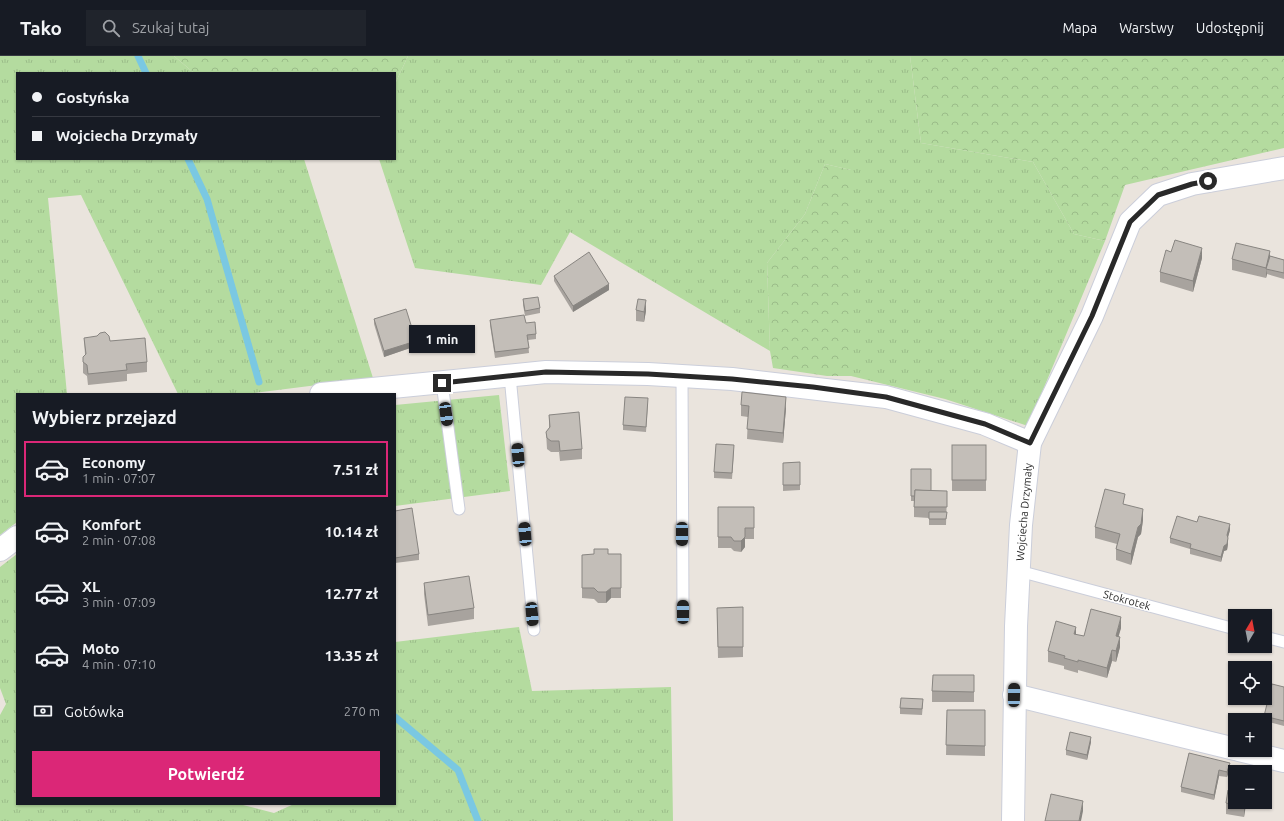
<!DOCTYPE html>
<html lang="pl">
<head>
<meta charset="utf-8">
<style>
  :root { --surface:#171b24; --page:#20242c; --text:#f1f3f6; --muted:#9ea1a6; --line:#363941; --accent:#db2777 }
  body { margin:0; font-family:Ubuntu,sans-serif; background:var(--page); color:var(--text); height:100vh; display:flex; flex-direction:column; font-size:15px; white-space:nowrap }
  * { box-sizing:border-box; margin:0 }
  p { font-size:13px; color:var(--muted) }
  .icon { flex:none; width:22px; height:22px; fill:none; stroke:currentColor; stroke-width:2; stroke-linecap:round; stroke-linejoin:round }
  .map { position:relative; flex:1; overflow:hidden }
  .drawer { position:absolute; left:16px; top:337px; width:380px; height:412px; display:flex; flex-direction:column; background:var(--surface); border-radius:0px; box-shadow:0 1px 3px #0004 }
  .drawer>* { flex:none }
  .banner { position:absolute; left:16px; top:16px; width:380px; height:88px; border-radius:0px; box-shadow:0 1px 3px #0004; display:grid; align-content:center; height:88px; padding:0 16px; background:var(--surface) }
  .needle { width:26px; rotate:10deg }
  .controls { position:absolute; left:1228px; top:553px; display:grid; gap:8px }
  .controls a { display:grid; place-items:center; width:44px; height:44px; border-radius:0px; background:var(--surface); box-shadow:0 1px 3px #0004; font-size:20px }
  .end { position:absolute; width:18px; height:18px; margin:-9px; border:5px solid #292929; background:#fff; box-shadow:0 0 0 2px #fff }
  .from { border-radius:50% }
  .bubble { position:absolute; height:28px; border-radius:0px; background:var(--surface); box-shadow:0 1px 3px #0004; font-size:13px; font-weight:700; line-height:28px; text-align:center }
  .car { position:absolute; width:12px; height:24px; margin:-12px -6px; border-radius:5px; box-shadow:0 0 3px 1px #0007; background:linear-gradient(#222 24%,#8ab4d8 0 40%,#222 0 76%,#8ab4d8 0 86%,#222 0) }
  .banner b { display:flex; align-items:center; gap:14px; height:38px; font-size:15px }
  .banner b+b { border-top:1px solid var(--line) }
  .banner i { width:10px; height:10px; background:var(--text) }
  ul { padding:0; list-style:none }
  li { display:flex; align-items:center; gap:12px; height:56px; margin:0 8px 6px; padding:0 8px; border:2px solid transparent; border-radius:0px }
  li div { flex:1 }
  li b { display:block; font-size:15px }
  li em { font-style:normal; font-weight:700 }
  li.active { border-color:var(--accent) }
  li>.icon { width:36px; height:36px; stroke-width:1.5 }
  h2 { padding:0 16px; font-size:18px; line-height:48px }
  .pay { display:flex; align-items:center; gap:10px; height:44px; padding:0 16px; font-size:15px }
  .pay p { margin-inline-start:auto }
  .primary-button { display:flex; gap:8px; margin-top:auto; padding:8px 16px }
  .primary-button a { flex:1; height:46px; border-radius:0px; background:var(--accent); color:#fff; font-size:16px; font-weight:700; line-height:46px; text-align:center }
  header { display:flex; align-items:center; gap:24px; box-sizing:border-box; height:56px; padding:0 20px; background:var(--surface); border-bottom:1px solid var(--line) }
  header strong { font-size:19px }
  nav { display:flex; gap:22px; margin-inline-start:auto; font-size:14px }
  .search { width:280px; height:36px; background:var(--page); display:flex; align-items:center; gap:10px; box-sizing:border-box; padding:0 14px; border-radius:0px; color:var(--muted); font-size:15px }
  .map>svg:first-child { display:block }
  .grass { fill:url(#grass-tufts) }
  .forest { fill:url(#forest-crowns) }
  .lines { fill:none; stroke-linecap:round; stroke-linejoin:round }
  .stream { stroke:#7ac8e2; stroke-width:7 }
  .lane-casing { stroke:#cbceda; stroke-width:13 }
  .street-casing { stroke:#cbceda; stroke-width:24 }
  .lane { stroke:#fff; stroke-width:11 }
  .street { stroke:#fff; stroke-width:22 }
  .wall { fill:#a8a39e }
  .shaded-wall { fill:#888581 }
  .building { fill:#c3beb8; stroke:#888581 }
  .route { stroke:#292929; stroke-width:5 }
  .labels { text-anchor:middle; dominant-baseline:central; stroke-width:3; stroke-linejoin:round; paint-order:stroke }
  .street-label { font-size:11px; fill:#292929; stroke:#fff }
</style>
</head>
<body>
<header>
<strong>Tako</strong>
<div class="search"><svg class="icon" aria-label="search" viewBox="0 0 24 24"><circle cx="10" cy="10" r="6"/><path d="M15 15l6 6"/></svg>Szukaj tutaj</div>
<nav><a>Mapa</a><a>Warstwy</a><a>Udostępnij</a></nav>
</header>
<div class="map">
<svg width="1284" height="765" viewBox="0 0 1284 765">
  <defs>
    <pattern id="grass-tufts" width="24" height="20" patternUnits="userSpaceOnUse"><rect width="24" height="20" fill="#b4db9f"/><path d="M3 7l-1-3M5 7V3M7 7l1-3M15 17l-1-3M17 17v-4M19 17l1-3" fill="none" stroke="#9bbc89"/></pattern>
    <pattern id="forest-crowns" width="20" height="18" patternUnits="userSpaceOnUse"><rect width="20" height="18" fill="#b4db9f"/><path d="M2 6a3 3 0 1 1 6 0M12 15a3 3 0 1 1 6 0" fill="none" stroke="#9bbc89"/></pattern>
  </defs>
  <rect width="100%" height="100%" fill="#eae4dd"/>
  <g class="grass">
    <polygon points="0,0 174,0 194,17 17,17 17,103 304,103 373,322 246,338 178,338 81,139 48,142 67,338 17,338 17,466 0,479"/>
    <polygon points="408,0 910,0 921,87 1033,106 1074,178 1105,185 1028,370 945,343 851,320 851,114 825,108 805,158 767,207 770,295 570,176 541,229 415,212 379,103 395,103 395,28"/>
    <polygon points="499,339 510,435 395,450 395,349"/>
    <polygon points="17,498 17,748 239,748 274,757 294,748 395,748 395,586 519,571 532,635 671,631 673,765 0,765 0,659 6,648 0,632 0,511"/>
  </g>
  <g class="forest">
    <polygon points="174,0 408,0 395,28 395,17 194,17"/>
    <polygon points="910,0 1284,0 1284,92 1125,129 1105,185 1074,178 1033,106 921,87"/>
    <polygon points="825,108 851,114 851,320 827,320 773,312 770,295 767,207 805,158"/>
  </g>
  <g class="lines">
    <g class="stream">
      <polyline points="138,0 146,17"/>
      <polyline points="188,103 207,143 259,326"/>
      <polyline points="395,661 458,714 478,765"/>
    </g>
    <g class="lane-casing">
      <g id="lane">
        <polyline points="510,320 534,574"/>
        <polyline points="682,320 683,556"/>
        <polyline points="442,327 459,453"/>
        <polyline points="1019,515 1235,573"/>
        <polyline points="1265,581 1284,586"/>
      </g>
    </g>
    <g class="street-casing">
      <g id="street">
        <polyline points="321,338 546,316 648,318 732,323 886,341 985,368 1030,387"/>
        <polyline points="0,494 17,481"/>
        <polyline points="1014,639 1235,693"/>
        <polyline points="1239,694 1284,705"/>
        <polyline points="1013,765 1016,570 1021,469 1030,387 1092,260 1130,166 1158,139 1192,128 1284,112"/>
      </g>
    </g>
    <use href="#lane" class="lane"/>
    <use href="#street" class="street"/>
  </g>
  <g class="wall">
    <polygon points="1171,196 1202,202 1193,236 1160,226 1160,216"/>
    <polygon points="1270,200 1284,204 1284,202 1284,223 1267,218 1266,222 1232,214 1232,203"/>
    <polygon points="554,220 609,234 573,256 554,225"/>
    <polygon points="523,243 540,252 540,257 525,260 523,249"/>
    <polygon points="636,254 646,255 644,266 636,265"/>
    <polygon points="374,263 416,290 384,301 374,268"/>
    <polygon points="490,264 536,278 536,283 528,284 529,297 495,302 490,269"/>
    <polygon points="84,282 110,285 147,306 147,316 127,318 127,325 88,329 87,320 83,317 83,301 85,299"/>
    <polygon points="648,348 646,376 623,374 623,369"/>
    <polygon points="741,349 786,352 783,387 747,383 748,361 741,360"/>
    <polygon points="549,359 582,393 582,403 560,405 559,396 551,396 547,393 546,376 549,372"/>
    <rect x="952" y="389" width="34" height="46"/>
    <polygon points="734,395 732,423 714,422 714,416"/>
    <polygon points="800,406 800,434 783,435 783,407"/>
    <polygon points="911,413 931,435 947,435 946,469 929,469 929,462 914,461 914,445 911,445"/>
    <polygon points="1125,448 1143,464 1141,478 1138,481 1131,509 1116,504 1116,493 1117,488 1095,482 1095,471"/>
    <polygon points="718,451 754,472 754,483 745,483 745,491 741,496 734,495 731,492 718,492"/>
    <polygon points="395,455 419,498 419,504 395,507"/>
    <polygon points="1230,474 1228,481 1228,488 1227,494 1224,495 1221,506 1190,498 1190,493 1170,487 1170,482"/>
    <polygon points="621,498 621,542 611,542 606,547 598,547 594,543 582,542 582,499"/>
    <polygon points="424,527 474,552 474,563 428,570 424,538"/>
    <polygon points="743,551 743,601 718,602 717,552"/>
    <polygon points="1121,572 1118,580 1120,591 1116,606 1112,605 1107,622 1078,614 1078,617 1064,613 1064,610 1048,606 1048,595 1076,579 1084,580"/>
    <polygon points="974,619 974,646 932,646 932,635"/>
    <polygon points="1284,631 1284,670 1265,665 1265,664 1264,664 1264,660"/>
    <polygon points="923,648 922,659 900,658 900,652"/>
    <polygon points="947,654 985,654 985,700 946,699"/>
    <polygon points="1091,686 1087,704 1066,699 1066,694"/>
    <polygon points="1189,697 1230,712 1227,721 1219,720 1214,744 1181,736 1181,731"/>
    <polygon points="1246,746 1244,761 1226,758 1226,747"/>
  </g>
  <g class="shaded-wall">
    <polygon points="1202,192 1202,202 1193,236 1193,225"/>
    <polygon points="1270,195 1270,206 1266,213 1267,218 1266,222 1266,212"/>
    <polygon points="609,228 609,234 573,256 573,250"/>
    <polygon points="646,244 646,255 644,266 644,256"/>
    <polygon points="416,285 416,290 384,301 384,295"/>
    <polygon points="786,341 786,352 783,387 783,377"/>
    <polygon points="1143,453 1143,464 1141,478 1138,481 1131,509 1131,498"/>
    <polygon points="1230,468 1230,474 1227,485 1227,479"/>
    <polygon points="745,481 745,491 741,496 741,485"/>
    <polygon points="1228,482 1228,488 1227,494 1224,495 1221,506 1221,501 1224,490"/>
    <polygon points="611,532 611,542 606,547 606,536"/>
    <polygon points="1121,561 1121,572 1116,590 1116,580"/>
    <polygon points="1076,571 1076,581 1074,578"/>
    <polygon points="1120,581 1120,591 1116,606 1116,595"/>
    <polygon points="1112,594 1112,605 1107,622 1107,612"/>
    <polygon points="1091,681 1091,686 1087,704 1087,699"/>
    <polygon points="1230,707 1230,712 1227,721 1227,716"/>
    <polygon points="1219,714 1219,720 1214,744 1214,739"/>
    <polygon points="1083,745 1083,755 1081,765 1079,765"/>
    <polygon points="1245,746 1246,746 1246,749 1244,761 1244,751"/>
  </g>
  <g class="building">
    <polygon points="1175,184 1202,192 1193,225 1160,216 1166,194 1171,196"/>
    <polygon points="1236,187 1270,195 1266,212 1232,203"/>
    <polygon points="589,196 609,228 573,250 554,220"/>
    <polygon points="1270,200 1284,204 1284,217 1266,213"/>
    <polygon points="538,241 540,252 525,255 523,243"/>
    <polygon points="638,243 646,244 644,256 636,254"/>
    <polygon points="406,253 416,285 384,295 374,263"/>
    <polygon points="524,259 526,267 535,266 536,278 527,279 529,292 495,296 490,264"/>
    <polygon points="105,276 109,280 110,285 145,282 147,306 126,308 127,314 88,318 87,309 83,306 83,301 86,298 84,282 97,280 100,277"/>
    <polygon points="742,336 786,341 783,377 747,373 749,350 741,349"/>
    <polygon points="625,341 648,342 646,371 623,369"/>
    <polygon points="579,356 582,393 560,395 559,385 551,385 547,382 546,376 550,371 549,359"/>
    <polygon points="716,388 734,389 732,417 714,416"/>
    <rect x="952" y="389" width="34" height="35"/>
    <polygon points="800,406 800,429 783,429 783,407"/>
    <polygon points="911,413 931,413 931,435 915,434 915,440 911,440"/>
    <polygon points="1105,433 1125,438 1123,448 1143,453 1141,468 1138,471 1131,498 1116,493 1120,478 1095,471"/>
    <polygon points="915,434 947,435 947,451 914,451"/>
    <polygon points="718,451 754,451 754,472 745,472 745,481 741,485 734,485 731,481 718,481"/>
    <polygon points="412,452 419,498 395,502 395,455"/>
    <polygon points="929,456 947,456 946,463 929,463"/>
    <polygon points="1177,460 1197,466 1199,460 1230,468 1227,479 1228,482 1227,488 1224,490 1221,501 1190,492 1191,488 1170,482"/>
    <polygon points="594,493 608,493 608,498 621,498 621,532 611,532 606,536 598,536 594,532 582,532 582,499 594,498"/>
    <polygon points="469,520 474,552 428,559 424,527"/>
    <polygon points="743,551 743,591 718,591 717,552"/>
    <polygon points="1091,553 1121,561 1116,580 1120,581 1116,595 1112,594 1107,612 1078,604 1078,606 1064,602 1065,600 1048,595 1056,565 1076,571 1074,578 1084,580"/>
    <polygon points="933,619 974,619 974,636 932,635"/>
    <polygon points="1272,628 1284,631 1284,665 1264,660"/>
    <polygon points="901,642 923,643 922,653 900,652"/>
    <polygon points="947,654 985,654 985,690 946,689"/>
    <polygon points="1070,676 1091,681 1087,699 1066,694"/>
    <polygon points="1189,697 1230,707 1227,716 1219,714 1214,739 1181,731"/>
    <polygon points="1228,734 1235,735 1235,746 1245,746 1244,751 1226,747"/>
    <polygon points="1051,738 1083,745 1079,765 1045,765"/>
  </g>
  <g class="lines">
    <polyline class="route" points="442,327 546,316 648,318 732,323 813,331 886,341 985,368 1030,387 1092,260 1130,166 1158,139 1192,128 1208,125"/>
  </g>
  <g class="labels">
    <g class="street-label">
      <text transform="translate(1024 456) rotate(-85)">Wojciecha Drzymały</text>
      <text transform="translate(1127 544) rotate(15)">Stokrotek</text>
    </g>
  </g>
</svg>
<div class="controls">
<a><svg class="needle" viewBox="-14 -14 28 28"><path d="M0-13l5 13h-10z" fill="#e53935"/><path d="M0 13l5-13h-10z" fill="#9ea1a6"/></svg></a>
<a><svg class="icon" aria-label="locate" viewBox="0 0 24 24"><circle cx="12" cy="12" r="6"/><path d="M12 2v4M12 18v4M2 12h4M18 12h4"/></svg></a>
<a>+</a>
<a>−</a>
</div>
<i class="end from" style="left:1208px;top:125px"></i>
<i class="end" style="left:442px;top:327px"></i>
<div class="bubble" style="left:409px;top:269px;width:66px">1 min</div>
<i class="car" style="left:446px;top:358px;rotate:172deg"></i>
<i class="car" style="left:518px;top:399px;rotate:355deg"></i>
<i class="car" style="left:525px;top:478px;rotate:355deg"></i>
<i class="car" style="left:682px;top:478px;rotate:180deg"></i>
<i class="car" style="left:683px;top:556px;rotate:0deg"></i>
<i class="car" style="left:532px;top:558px;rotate:175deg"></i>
<i class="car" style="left:1014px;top:639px;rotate:1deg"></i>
<div class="banner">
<b><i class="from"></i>Gostyńska</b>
<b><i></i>Wojciecha Drzymały</b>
</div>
<section class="drawer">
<h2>Wybierz przejazd</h2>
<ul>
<li class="active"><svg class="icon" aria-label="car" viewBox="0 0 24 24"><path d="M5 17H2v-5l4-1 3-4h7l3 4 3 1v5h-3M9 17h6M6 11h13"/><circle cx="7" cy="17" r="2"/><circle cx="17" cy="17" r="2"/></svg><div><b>Economy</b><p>1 min · 07:07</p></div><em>7.51 zł</em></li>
<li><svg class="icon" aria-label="car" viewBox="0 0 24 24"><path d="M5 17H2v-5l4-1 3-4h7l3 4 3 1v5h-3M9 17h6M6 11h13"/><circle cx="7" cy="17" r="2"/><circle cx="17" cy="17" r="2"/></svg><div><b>Komfort</b><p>2 min · 07:08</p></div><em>10.14 zł</em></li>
<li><svg class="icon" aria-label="car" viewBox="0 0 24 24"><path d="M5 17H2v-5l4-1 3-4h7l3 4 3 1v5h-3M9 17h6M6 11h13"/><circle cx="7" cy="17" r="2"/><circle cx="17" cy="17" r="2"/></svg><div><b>XL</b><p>3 min · 07:09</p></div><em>12.77 zł</em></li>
<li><svg class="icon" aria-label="car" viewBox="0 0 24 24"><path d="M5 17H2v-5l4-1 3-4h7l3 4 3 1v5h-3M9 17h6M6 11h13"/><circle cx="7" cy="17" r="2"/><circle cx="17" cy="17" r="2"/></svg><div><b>Moto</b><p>4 min · 07:10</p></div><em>13.35 zł</em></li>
</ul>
<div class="pay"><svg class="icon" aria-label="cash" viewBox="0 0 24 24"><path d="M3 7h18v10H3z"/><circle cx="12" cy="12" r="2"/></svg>Gotówka<p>270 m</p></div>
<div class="primary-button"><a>Potwierdź</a></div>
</section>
</div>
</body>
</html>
